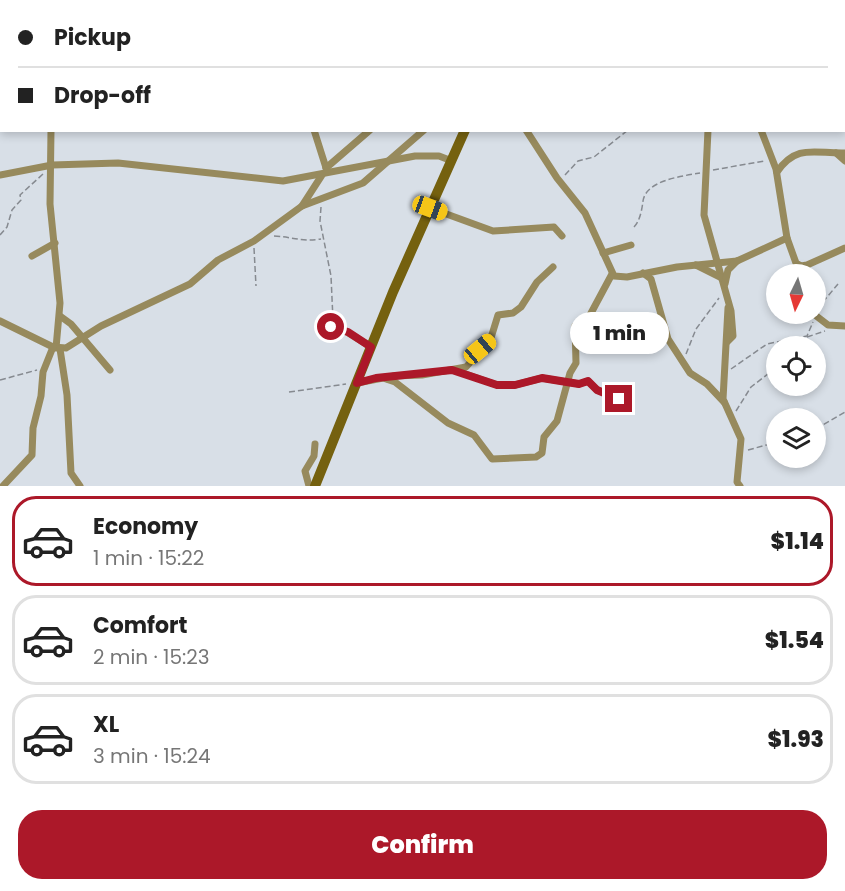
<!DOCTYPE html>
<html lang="en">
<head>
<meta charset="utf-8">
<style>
  :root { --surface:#fff; --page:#f6f6f6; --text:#222; --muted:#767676; --line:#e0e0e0; --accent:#ac1829 }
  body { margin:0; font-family:Poppins,sans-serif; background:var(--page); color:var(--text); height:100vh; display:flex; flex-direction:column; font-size:22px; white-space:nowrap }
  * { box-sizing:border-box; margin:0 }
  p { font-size:20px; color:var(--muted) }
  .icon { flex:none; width:33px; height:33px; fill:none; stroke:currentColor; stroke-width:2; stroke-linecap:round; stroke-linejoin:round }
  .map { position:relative; height:486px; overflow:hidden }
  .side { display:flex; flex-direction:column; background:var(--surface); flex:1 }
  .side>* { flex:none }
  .top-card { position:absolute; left:0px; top:0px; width:846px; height:132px; box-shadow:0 3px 9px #0003; display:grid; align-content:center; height:132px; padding:0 18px; background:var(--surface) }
  .needle { width:39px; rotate:185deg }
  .controls { position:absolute; left:766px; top:264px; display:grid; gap:12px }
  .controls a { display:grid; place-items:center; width:60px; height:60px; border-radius:50%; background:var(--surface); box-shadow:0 3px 9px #0003; font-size:30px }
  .end { position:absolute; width:27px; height:27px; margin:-14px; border:8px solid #ac1829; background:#fff; box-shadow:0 0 0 3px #fff }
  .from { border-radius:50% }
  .bubble { position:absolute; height:42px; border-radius:21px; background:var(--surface); box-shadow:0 3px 9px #0003; font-size:20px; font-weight:800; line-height:42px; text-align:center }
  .car { position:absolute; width:18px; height:36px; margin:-18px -9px; border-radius:8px; box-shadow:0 0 4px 2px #0007; background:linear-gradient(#f5c518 24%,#345 0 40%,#f5c518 0 76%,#345 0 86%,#f5c518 0) }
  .top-card b { display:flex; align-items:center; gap:21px; height:57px; font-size:22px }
  .top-card b+b { border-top:2px solid var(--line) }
  .top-card i { width:15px; height:15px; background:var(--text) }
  ul { padding:10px 0 0; list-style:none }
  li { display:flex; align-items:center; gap:18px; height:90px; margin:0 12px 9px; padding:0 6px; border:3px solid var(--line); border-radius:24px }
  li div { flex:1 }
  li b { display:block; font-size:22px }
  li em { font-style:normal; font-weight:800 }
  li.on { border-color:var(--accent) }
  li>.icon { width:54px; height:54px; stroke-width:1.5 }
  .action { display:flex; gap:12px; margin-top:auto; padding:12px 18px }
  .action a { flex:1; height:69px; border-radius:24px; background:var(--accent); color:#fff; font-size:24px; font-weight:800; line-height:69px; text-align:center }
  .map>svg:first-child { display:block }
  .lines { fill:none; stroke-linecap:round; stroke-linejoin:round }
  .path { stroke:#868a90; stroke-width:1.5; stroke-dasharray:6 3; stroke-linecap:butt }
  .street { stroke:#978a5d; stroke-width:7 }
  .secondary { stroke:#75610f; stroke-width:10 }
  .route { stroke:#ac1829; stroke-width:8 }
</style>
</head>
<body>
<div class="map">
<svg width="845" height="486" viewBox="0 0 845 486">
  <rect width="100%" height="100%" fill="#d8dfe7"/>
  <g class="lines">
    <g class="path">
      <polyline points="634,0 634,2"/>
      <polyline points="702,0 702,2"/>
      <polyline points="767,0 767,2"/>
      <polyline points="373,2 373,0"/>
      <polyline points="713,170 764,161"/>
      <polyline points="565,175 578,161 594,157 628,130"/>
      <polyline points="321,207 320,221 331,276 333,320"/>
      <path d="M 634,227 C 640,221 642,209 643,201 C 646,180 683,176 700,173"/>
      <polyline points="0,235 7,227 12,210 21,200 20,195 43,174"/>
      <path d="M 274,236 C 292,237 303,242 321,239"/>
      <polyline points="254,248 256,286"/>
      <polyline points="817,309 838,284"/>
      <polyline points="807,337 825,331"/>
      <polyline points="798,340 800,346"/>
      <polyline points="686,354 696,329 719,298"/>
      <polyline points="731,369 767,344 807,336 813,322"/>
      <polyline points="0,380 37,370"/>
      <polyline points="289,392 346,384"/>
      <polyline points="736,411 751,387 777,367"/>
      <polyline points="816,429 845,412"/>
      <polyline points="748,450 777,442"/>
    </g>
    <g class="street">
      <polyline points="52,0 52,2"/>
      <polyline points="290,0 291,2"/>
      <polyline points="836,0 836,2"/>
      <polyline points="65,2 68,0"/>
      <polyline points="576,2 598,0"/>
      <polyline points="844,53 845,53"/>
      <polyline points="844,65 845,65"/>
      <polyline points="844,103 845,103"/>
      <polyline points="51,130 50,204 60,303 56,348"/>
      <polyline points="314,130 327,171"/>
      <polyline points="526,130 557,178 585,213 614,276 627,277 677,267 737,261 787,238"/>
      <polyline points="708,130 704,215 731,311 733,336 727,342"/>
      <polyline points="761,130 776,169 787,238 796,263 801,266 807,265 845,248"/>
      <polyline points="836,153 845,161"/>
      <polyline points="326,168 370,130"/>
      <path d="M 777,172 C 797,143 816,154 845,153"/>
      <polyline points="0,175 52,165 118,163 283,181 415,156 439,156 452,161"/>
      <polyline points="302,206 363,183 424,130"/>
      <polyline points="430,208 493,231 554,227 562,236"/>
      <polyline points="603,253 631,245"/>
      <polyline points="32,256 55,243"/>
      <polyline points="696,265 722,278"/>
      <polyline points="643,273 651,279 668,339 690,373 707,384 724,402"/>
      <polyline points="725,284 728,270 737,261"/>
      <polyline points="728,308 723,399 741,439 737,482 740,486"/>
      <polyline points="590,315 612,274"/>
      <polyline points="815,315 828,325 845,326"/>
      <polyline points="60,316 71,324 110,370"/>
      <polyline points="0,321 53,347 66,348 101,326 190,284 218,260 254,241 302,206 322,175"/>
      <polyline points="330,326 347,332 371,347"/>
      <polyline points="60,349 67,395 71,473 80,486"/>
      <polyline points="454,370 497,385 515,385 542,378 579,384 588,381 597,390 619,399 623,397 625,388"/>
      <polyline points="388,379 393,376 422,375 466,367 490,341 498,315 513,313 521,307 537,282 553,267"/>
      <polyline points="357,383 383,378 395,382 448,423 474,435 492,459 536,457 542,453 544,437 557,421 570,373 576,363 575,326"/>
      <polyline points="3,486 32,455 33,428 41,396 43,372 53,347"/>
      <polyline points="309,486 305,471 314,456 315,444"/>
    </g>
    <g class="secondary">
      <polyline points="523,2 524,0"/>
      <polyline points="315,486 393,292 465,130"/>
    </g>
  </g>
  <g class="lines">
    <polyline class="route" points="331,327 348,332 371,347 357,383 376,378 452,370 497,385 515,385 542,378 579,384 588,381 597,390 619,399"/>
  </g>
</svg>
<div class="controls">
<a><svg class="needle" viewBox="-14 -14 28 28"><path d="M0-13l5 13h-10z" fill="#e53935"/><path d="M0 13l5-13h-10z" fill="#767676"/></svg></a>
<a><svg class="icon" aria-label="locate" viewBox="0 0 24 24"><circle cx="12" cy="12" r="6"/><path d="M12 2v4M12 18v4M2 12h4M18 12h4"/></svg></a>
<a><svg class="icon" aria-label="layers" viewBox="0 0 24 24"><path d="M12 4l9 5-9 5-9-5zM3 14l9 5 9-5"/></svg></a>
</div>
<i class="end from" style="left:331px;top:327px"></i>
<i class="end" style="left:619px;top:399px"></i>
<div class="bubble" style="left:570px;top:312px;width:99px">1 min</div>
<i class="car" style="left:430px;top:208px;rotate:110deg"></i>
<i class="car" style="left:480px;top:349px;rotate:50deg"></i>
<div class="top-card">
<b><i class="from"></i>Pickup</b>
<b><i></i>Drop-off</b>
</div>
</div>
<section class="side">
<ul>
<li class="on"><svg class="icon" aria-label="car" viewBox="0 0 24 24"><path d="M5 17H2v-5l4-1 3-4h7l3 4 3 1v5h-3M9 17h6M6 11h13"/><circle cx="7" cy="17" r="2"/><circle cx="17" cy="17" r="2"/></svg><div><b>Economy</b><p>1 min · 15:22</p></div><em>$1.14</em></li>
<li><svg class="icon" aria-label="car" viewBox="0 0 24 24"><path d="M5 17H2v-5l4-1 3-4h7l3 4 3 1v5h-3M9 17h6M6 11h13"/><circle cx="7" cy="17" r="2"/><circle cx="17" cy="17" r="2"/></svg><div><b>Comfort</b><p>2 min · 15:23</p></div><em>$1.54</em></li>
<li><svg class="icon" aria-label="car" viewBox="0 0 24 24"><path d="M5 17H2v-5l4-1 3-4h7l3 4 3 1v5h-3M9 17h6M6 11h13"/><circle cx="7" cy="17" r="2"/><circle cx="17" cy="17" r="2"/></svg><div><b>XL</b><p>3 min · 15:24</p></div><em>$1.93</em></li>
</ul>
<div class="action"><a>Confirm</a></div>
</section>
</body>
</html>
